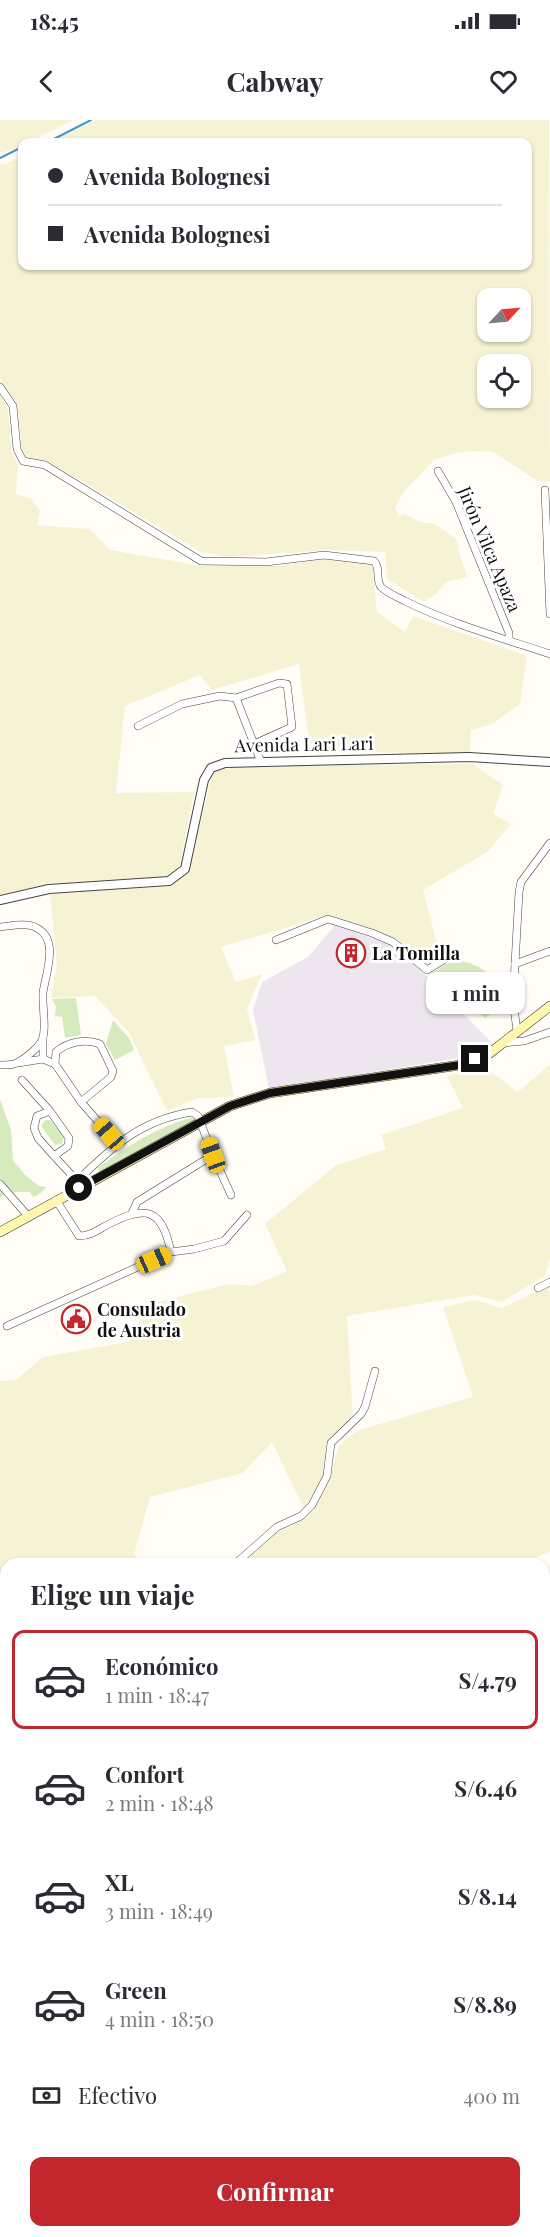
<!DOCTYPE html>
<html lang="es">
<head>
<meta charset="utf-8">
<style>
  :root { --surface:#fff; --page:#f2f2f3; --text:#2b2b33; --muted:#7c7c81; --line:#e1e1e2; --accent:#c4262e }
  body { margin:0; font-family:"Playfair Display",serif; background:var(--page); color:var(--text); height:100vh; display:flex; flex-direction:column; font-size:22px; white-space:nowrap }
  * { box-sizing:border-box; margin:0 }
  p { font-size:20px; color:var(--muted) }
  .icon { flex:none; width:33px; height:33px; fill:none; stroke:currentColor; stroke-width:2; stroke-linecap:round; stroke-linejoin:round }
  .map { position:relative; flex:1; overflow:hidden }
  .side { position:absolute; left:0px; top:1438px; width:550px; height:680px; display:flex; flex-direction:column; background:var(--surface); border-radius:18px 18px 0 0; box-shadow:0 2px 4px #0004 }
  .side>* { flex:none }
  .top-card { position:absolute; left:18px; top:18px; width:514px; height:132px; border-radius:12px; box-shadow:0 2px 4px #0004; display:grid; align-content:center; height:132px; padding:0 30px; background:var(--surface) }
  .needle { width:39px; rotate:64deg }
  .controls { position:absolute; left:477px; top:168px; display:grid; gap:12px }
  .controls a { display:grid; place-items:center; width:54px; height:54px; border-radius:12px; background:var(--surface); box-shadow:0 2px 4px #0004; font-size:30px }
  .end { position:absolute; width:27px; height:27px; margin:-14px; border:8px solid #111; background:#fff; box-shadow:0 0 0 3px #fff }
  .from { border-radius:50% }
  .bubble { position:absolute; height:42px; border-radius:12px; background:var(--surface); box-shadow:0 2px 4px #0004; font-size:20px; font-weight:700; line-height:42px; text-align:center }
  .car { position:absolute; width:18px; height:36px; margin:-18px -9px; border-radius:8px; box-shadow:0 0 4px 2px #0007; background:linear-gradient(#f5c518 24%,#345 0 40%,#f5c518 0 76%,#345 0 86%,#f5c518 0) }
  .top-card b { display:flex; align-items:center; gap:21px; height:57px; font-size:22px }
  .top-card b+b { border-top:2px solid var(--line) }
  .top-card i { width:15px; height:15px; background:var(--text) }
  ul { padding:0; list-style:none }
  li { display:flex; align-items:center; gap:18px; height:99px; margin:0 12px 9px; padding:0 18px; border:3px solid transparent; border-radius:12px }
  li div { flex:1 }
  li b { display:block; font-size:22px }
  li em { font-style:normal; font-weight:700 }
  li.selected { border-color:var(--accent) }
  li>.icon { width:54px; height:54px; stroke-width:1.5 }
  h2 { padding:0 30px; font-size:27px; line-height:72px }
  .pay { display:flex; align-items:center; gap:15px; height:66px; padding:0 30px; font-size:22px }
  .pay p { margin-inline-start:auto }
  .button { display:flex; gap:12px; margin-top:auto; padding:12px 30px }
  .button a { flex:1; height:69px; border-radius:12px; background:var(--accent); color:#fff; font-size:24px; font-weight:700; line-height:69px; text-align:center }
  .status { display:flex; justify-content:space-between; align-items:center; height:42px; padding:0 30px; background:var(--surface); direction:ltr }
  .status svg { height:16px; fill:currentColor }
  header { display:flex; justify-content:space-between; align-items:center; height:78px; padding:0 30px; background:var(--surface); font-size:27px; font-weight:700 }
  .map>svg:first-child { display:block }
  .industrial { fill:#eee6ef }
  .farmland { fill:#f6f3d4; fill-rule:evenodd }
  .green { fill:#d5ebbd }
  .water { fill:#b9e0f7; stroke:#3f96cf; stroke-width:1.5 }
  .lines { fill:none; stroke-linecap:round; stroke-linejoin:round }
  .stream { stroke:#3f96cf; stroke-width:2 }
  .minor-casing { stroke:#444; stroke-width:8 }
  .tertiary-casing { stroke:#444; stroke-width:10 }
  .secondary-casing { stroke:#333; stroke-width:10 }
  .minor { stroke:#fff; stroke-width:7 }
  .tertiary { stroke:#fff; stroke-width:8 }
  .secondary { stroke:#fff6b0; stroke-width:9 }
  .route { stroke:#111; stroke-width:8 }
  .labels { text-anchor:middle; dominant-baseline:central; stroke-width:6; stroke-linejoin:round; paint-order:stroke }
  .street-label { font-size:18px; fill:#111; stroke:#fff }
  .poi-label { font-size:18px; font-weight:bold; fill:#111; stroke:#fff; text-anchor:start }
</style>
</head>
<body>
<div class="status"><b>18:45</b><svg viewBox="0 0 49 12"><path d="M0 12V9h3v3zM5 12V6h3v6zM10 12V3h3v9zM15 12V0h3v12zM26 1h20v11H26zM47 4h2v5h-2z"/></svg></div>
<header><svg class="icon" aria-label="back" viewBox="0 0 24 24"><path d="M15 5l-7 7 7 7"/></svg>Cabway<svg class="icon" aria-label="heart" viewBox="0 0 24 24"><path d="M12 20l-8-8c-3-5 5-10 8-4 3-6 11-1 8 4z"/></svg></header>
<div class="map">
<svg width="550" height="2117" viewBox="0 0 550 2117">
  <rect width="100%" height="100%" fill="#fffdf5"/>
  <polygon class="industrial" points="335,805 391,825 424,853 493,924 466,937 269,969 253,890 262,862 308,837"/>
  <g class="farmland">
    <polygon points="0,0 73,0 29,22 22,22 22,26 18,28 0,33"/>
    <path d="M 97,0 L 549,0 L 550,362 L 538,361 L 493,332 L 473,331 L 455,333 L 434,340 L 405,370 L 395,387 L 399,396 L 405,394 L 420,402 L 435,404 L 455,418 L 458,422 L 458,428 L 467,457 L 446,462 L 436,474 L 424,482 L 387,459 L 385,432 L 328,430 L 227,437 L 201,432 L 48,341 L 27,338 L 22,330 L 18,291 L 0,259 L 0,44 L 5,44 L 22,36 L 22,146 L 528,146 L 528,22 L 50,22 ZM 488,178 L 520,178 L 520,212 L 488,212 ZM 488,244 L 520,244 L 520,278 L 488,278 Z"/>
    <polygon points="0,274 8,290 12,333 18,345 16,374 32,379 40,391 37,405 90,409 110,430 196,445 278,446 328,438 372,442 377,492 405,512 413,496 527,536 520,584 492,604 471,610 470,634 310,631 299,544 212,570 200,555 125,586 116,673 194,672 179,748 168,757 49,764 0,775"/>
    <polygon points="473,644 503,665 493,694 511,704 487,732 423,770 441,839 427,847 395,818 328,795 221,827 236,862 262,854 247,889 255,920 224,926 234,977 198,978 167,991 128,911 95,876 51,878 57,845 50,774 170,766 190,748 213,651 250,645"/>
    <polygon points="550,944 550,1138 545,1156 502,1182 474,1175 347,1196 353,1299 327,1322 323,1357 304,1389 272,1322 243,1353 150,1377 134,1435 145,1444 6,1444 6,1598 0,1601 0,1261 16,1260 43,1237 128,1222 149,1184 229,1164 252,1166 287,1151 265,1104 335,1046 386,1029 381,1015 463,988 447,956 484,947 518,972"/>
    <polygon points="548,1166 550,1176 550,1431 523,1444 239,1444 274,1414 302,1401 314,1390 328,1364 339,1325 359,1310 473,1277 443,1187 475,1180 502,1188"/>
    <polygon points="550,1500 550,1585 545,1591 545,1502"/>
    <polygon points="6,1607 6,1832 0,1833 0,1610"/>
    <polygon points="544,1707 550,1707 550,1754 545,1749"/>
    <polygon points="545,1759 550,1764 550,1798 545,1801"/>
    <polygon points="550,1880 550,1934 545,1936 545,1882"/>
    <polygon points="0,2090 6,2092 6,2112 295,2112 289,2117 0,2117"/>
    <polygon points="312,2112 364,2112 360,2117 307,2117"/>
  </g>
  <g class="green">
    <path d="M 455,839 C 480,846 483,847 501,867 L 502,886 L 485,898 L 432,853 Z"/>
    <polygon points="76,878 81,915 65,918 62,897 55,896 56,886 52,879"/>
    <polygon points="113,900 129,918 134,930 115,940 106,924"/>
    <polygon points="0,979 11,1010 13,1040 25,1055 39,1066 46,1067 41,1073 33,1077 30,1072 8,1072 0,1078"/>
    <path d="M 193,997 L 197,1000 L 100,1053 L 98,1048 C 127,1026 157,1007 193,997 Z"/>
    <polygon points="45,1000 50,1000 64,1016 62,1024 55,1025 41,1006"/>
    <polygon points="6,1957 6,2043 0,2046 0,1958"/>
  </g>
  <polygon class="water" points="389,2112 417,2112 413,2117 386,2117"/>
  <g class="lines">
    <g class="stream">
      <polyline points="48,22 91,0"/>
      <polyline points="0,38 22,27"/>
      <polyline points="544,2045 550,2054"/>
    </g>
    <g class="minor-casing">
      <g id="minor">
        <path d="M 0,267 L 13,286 L 17,329 L 23,341 L 45,345 L 201,441 L 266,442 L 324,435 L 374,441 C 381,448 375,459 381,467 C 387,473 398,477 405,481 C 451,504 502,518 550,534"/>
        <polyline points="438,351 456,382 509,513 509,520"/>
        <polyline points="545,370 550,494"/>
        <polyline points="236,578 261,642"/>
        <polyline points="138,606 182,584 220,576 236,578 279,563 287,564 292,607 254,624"/>
        <path d="M 0,807 C 11,806 27,802 37,808 C 60,820 45,855 43,873 C 42,885 47,910 42,920 C 39,928 22,941 14,944 C 10,945 4,945 0,945"/>
        <polyline points="276,820 328,799 372,813 393,822 427,850 455,833"/>
        <polyline points="515,844 550,831"/>
        <polyline points="517,911 513,880 519,772 521,762 550,723"/>
        <polyline points="504,923 524,921 550,912"/>
        <polyline points="43,939 55,944 81,982 117,1023"/>
        <polyline points="18,943 43,939 43,919"/>
        <path d="M 55,944 L 56,932 C 67,922 86,918 100,924 L 113,951 L 111,957 L 81,982"/>
        <polyline points="22,960 50,991 69,1018 68,1026 54,1036 38,1018 34,1008 37,996 50,991"/>
        <polyline points="54,1036 77,1061"/>
        <polyline points="0,1064 28,1096"/>
        <path d="M 79,1068 L 77,1061 C 113,1026 141,1000 192,992 L 198,996 L 213,1035 L 231,1075"/>
        <path d="M 56,1080 L 79,1116 C 91,1116 99,1109 109,1104 C 148,1084 162,1090 171,1132"/>
        <polyline points="132,1093 137,1082 213,1035"/>
        <polyline points="538,1168 550,1162"/>
        <polyline points="7,1206 171,1132 194,1129 224,1121 247,1095"/>
        <polyline points="235,1444 277,1407 301,1396 312,1385 327,1356 331,1323 361,1294 365,1287 375,1251"/>
        <polyline points="544,1493 550,1492"/>
        <polyline points="0,1604 6,1601"/>
        <polyline points="544,2072 550,2078"/>
        <polyline points="545,2117 550,2113"/>
      </g>
    </g>
    <g class="tertiary-casing">
      <g id="tertiary">
        <polyline points="0,780 49,769 169,761 185,749 204,660 211,648 225,643 469,637 550,642"/>
        <polyline points="0,1844 6,1843"/>
      </g>
    </g>
    <g class="secondary-casing">
      <g id="secondary">
        <polyline points="0,1112 230,986 270,973 460,945 490,933 550,886"/>
        <polyline points="544,1602 550,1595"/>
        <polyline points="0,2082 6,2084"/>
      </g>
    </g>
    <use href="#minor" class="minor"/>
    <use href="#tertiary" class="tertiary"/>
    <use href="#secondary" class="secondary"/>
  </g>
  <g class="lines">
    <polyline class="route" points="79,1068 230,986 270,973 460,945 475,939"/>
  </g>
  <defs>
    <g id="building-ring" transform="scale(1.5)"><circle r="9.5" fill="#fff" stroke="#c4262e" stroke-width="1.5"/><path d="M-4-6H4V6H1V3H-1V6H-4ZM-2.5-4.3h1.7v1.8h-1.7ZM.8-4.3h1.7v1.8H.8ZM-2.5-1h1.7V.8h-1.7ZM.8-1h1.7V.8H.8Z" fill="#c4262e"/></g>
    <g id="civic-ring" transform="scale(1.5)"><circle r="9.5" fill="#fff" stroke="#c4262e" stroke-width="1.5"/><path d="M-.6-6.5H3V-4.5H.6V-3L4-1V1h2V6H-6V1h2V-1L-.6-3ZM-1.2 2.5V6h2.4V2.5Z" fill="#c4262e"/></g>
  </defs>
  <g fill-rule="evenodd">
    <use href="#building-ring" x="351" y="833"/>
    <use href="#civic-ring" x="76" y="1199"/>
  </g>
  <g class="labels">
    <g class="street-label">
      <text transform="translate(490 429) rotate(67)">Jirón Vilca Apaza</text>
      <text transform="translate(304 624) rotate(-1)">Avenida Lari Lari</text>
    </g>
    <g class="poi-label">
      <text x="372" y="833">La Tomilla</text>
      <text x="97" y="1189">Consulado<tspan x="97" dy="21">de Austria</tspan></text>
    </g>
  </g>
</svg>
<div class="controls">
<a><svg class="needle" viewBox="-14 -14 28 28"><path d="M0-13l5 13h-10z" fill="#e53935"/><path d="M0 13l5-13h-10z" fill="#7c7c81"/></svg></a>
<a><svg class="icon" aria-label="locate" viewBox="0 0 24 24"><circle cx="12" cy="12" r="6"/><path d="M12 2v4M12 18v4M2 12h4M18 12h4"/></svg></a>
</div>
<i class="end from" style="left:79px;top:1068px"></i>
<i class="end" style="left:475px;top:939px"></i>
<div class="bubble" style="left:426px;top:852px;width:99px">1 min</div>
<i class="car" style="left:109px;top:1014px;rotate:319deg"></i>
<i class="car" style="left:213px;top:1035px;rotate:340deg"></i>
<i class="car" style="left:154px;top:1140px;rotate:66deg"></i>
<div class="top-card">
<b><i class="from"></i>Avenida Bolognesi</b>
<b><i></i>Avenida Bolognesi</b>
</div>
<section class="side">
<h2>Elige un viaje</h2>
<ul>
<li class="selected"><svg class="icon" aria-label="car" viewBox="0 0 24 24"><path d="M5 17H2v-5l4-1 3-4h7l3 4 3 1v5h-3M9 17h6M6 11h13"/><circle cx="7" cy="17" r="2"/><circle cx="17" cy="17" r="2"/></svg><div><b>Económico</b><p>1 min · 18:47</p></div><em>S/4.79</em></li>
<li><svg class="icon" aria-label="car" viewBox="0 0 24 24"><path d="M5 17H2v-5l4-1 3-4h7l3 4 3 1v5h-3M9 17h6M6 11h13"/><circle cx="7" cy="17" r="2"/><circle cx="17" cy="17" r="2"/></svg><div><b>Confort</b><p>2 min · 18:48</p></div><em>S/6.46</em></li>
<li><svg class="icon" aria-label="car" viewBox="0 0 24 24"><path d="M5 17H2v-5l4-1 3-4h7l3 4 3 1v5h-3M9 17h6M6 11h13"/><circle cx="7" cy="17" r="2"/><circle cx="17" cy="17" r="2"/></svg><div><b>XL</b><p>3 min · 18:49</p></div><em>S/8.14</em></li>
<li><svg class="icon" aria-label="car" viewBox="0 0 24 24"><path d="M5 17H2v-5l4-1 3-4h7l3 4 3 1v5h-3M9 17h6M6 11h13"/><circle cx="7" cy="17" r="2"/><circle cx="17" cy="17" r="2"/></svg><div><b>Green</b><p>4 min · 18:50</p></div><em>S/8.89</em></li>
</ul>
<div class="pay"><svg class="icon" aria-label="cash" viewBox="0 0 24 24"><path d="M3 7h18v10H3z"/><circle cx="12" cy="12" r="2"/></svg>Efectivo<p>400 m</p></div>
<div class="button"><a>Confirmar</a></div>
</section>
</div>
</body>
</html>
